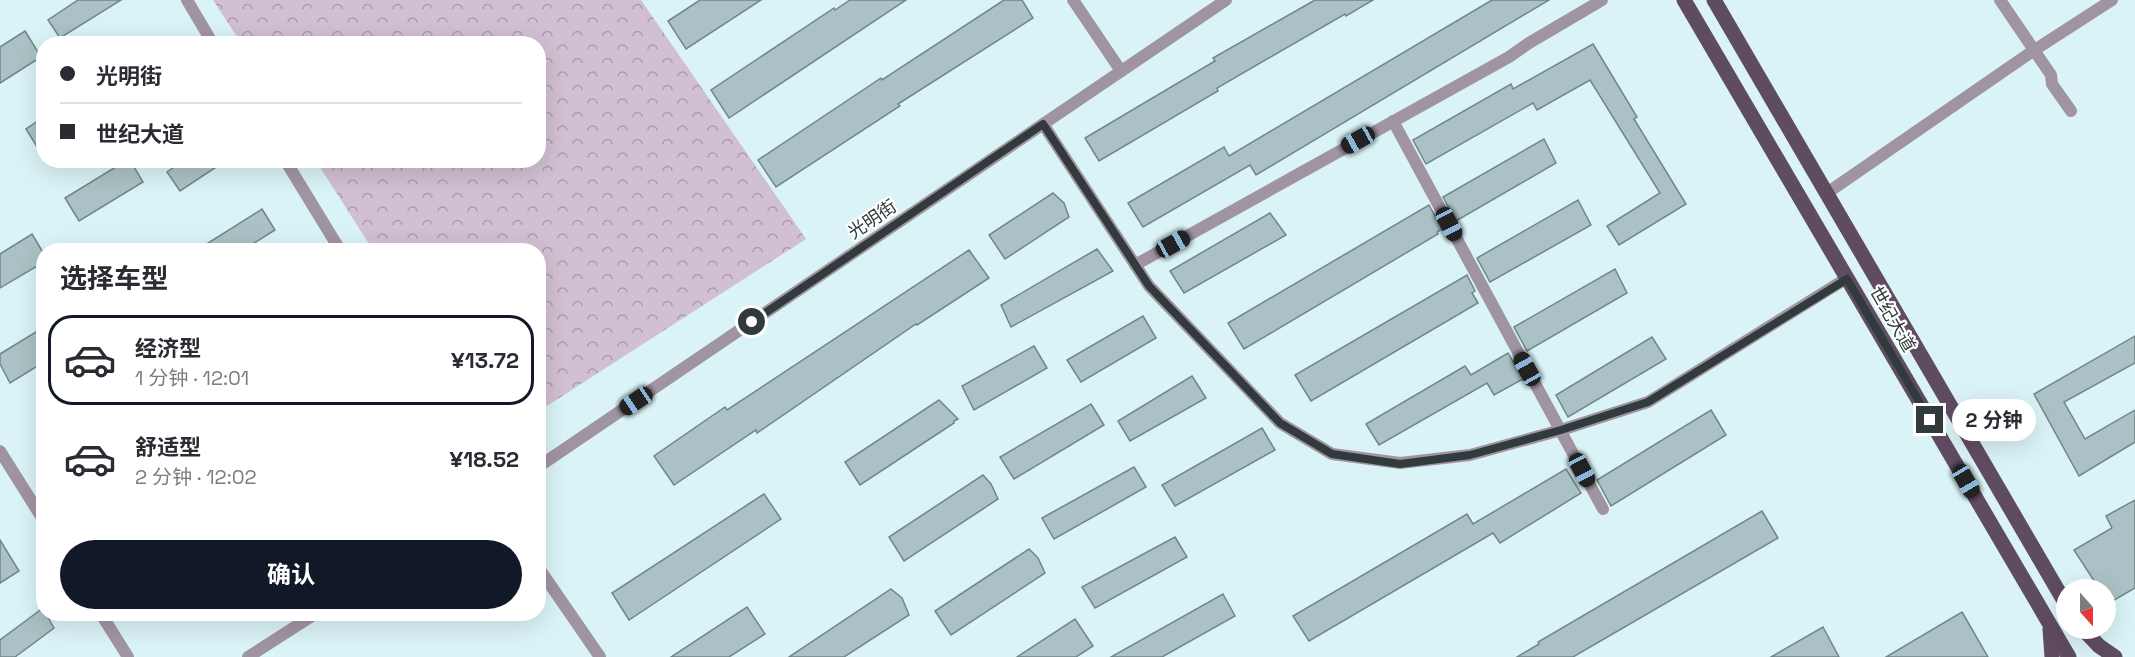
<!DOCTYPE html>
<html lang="zh">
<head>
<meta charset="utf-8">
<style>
  :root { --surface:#fff; --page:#f7f7f7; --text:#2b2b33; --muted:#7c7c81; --line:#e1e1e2; --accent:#111827 }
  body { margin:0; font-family:"Space Grotesk","Noto Sans SC",sans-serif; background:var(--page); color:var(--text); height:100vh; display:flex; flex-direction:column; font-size:22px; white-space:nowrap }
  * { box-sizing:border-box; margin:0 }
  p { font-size:20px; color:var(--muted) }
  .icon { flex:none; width:33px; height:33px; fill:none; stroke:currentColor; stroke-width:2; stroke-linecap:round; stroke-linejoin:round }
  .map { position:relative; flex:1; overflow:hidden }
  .drawer { position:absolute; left:36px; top:243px; width:510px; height:378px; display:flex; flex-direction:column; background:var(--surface); border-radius:24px; box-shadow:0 6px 24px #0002 }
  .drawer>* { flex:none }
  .top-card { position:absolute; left:36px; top:36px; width:510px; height:132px; border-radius:24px; box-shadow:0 6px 24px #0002; display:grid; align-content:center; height:132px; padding:0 24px; background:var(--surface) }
  .needle { width:39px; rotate:159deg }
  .controls { position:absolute; left:2056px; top:579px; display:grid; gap:12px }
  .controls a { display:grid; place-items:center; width:60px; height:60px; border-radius:50%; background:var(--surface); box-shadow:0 6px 24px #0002; font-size:30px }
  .end { position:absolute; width:27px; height:27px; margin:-14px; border:8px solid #313b3c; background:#fff; box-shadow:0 0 0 3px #fff }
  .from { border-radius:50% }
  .bubble { position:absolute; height:42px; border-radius:21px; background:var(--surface); box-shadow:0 6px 24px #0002; font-size:20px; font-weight:700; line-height:42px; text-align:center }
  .car { position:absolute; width:18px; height:36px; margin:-18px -9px; border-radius:8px; box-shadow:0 0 4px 2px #0007; background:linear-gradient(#222 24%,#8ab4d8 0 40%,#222 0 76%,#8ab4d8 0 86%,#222 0) }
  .top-card b { display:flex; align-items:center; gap:21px; height:57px; font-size:22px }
  .top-card b+b { border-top:2px solid var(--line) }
  .top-card i { width:15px; height:15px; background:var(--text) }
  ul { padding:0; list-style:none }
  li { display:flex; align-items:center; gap:18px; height:90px; margin:0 12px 9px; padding:0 12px; border:3px solid transparent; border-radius:24px }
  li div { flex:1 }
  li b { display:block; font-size:22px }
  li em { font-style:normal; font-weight:700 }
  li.current { border-color:var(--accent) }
  li>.icon { width:54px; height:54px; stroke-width:1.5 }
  h2 { padding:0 24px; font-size:27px; line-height:72px }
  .button { display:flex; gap:12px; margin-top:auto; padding:12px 24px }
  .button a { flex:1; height:69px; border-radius:36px; background:var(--accent); color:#fff; font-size:24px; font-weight:700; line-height:69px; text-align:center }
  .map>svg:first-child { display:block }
  .park { fill:url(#park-crowns) }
  .building { fill:#aac2c5; stroke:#708789; stroke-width:1.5 }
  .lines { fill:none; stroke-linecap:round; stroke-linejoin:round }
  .minor { stroke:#a094a1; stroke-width:12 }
  .tertiary { stroke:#a094a1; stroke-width:12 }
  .primary { stroke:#604c61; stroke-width:15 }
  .route { stroke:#313b3c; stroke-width:8 }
  .labels { text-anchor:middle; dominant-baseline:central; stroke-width:4.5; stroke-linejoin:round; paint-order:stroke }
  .street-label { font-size:18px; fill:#313b3c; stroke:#fff }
</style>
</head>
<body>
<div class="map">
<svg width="2135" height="657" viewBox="0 0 2135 657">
  <defs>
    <pattern id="park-crowns" width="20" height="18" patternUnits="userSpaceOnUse" patternTransform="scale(1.5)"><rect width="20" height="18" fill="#d1bfd2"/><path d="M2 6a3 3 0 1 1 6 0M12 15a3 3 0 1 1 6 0" fill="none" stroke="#aa9cac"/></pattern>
  </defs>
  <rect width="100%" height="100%" fill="#daf3f6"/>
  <polygon class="park" points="213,0 641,0 806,239 539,411 538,250 373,250 316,161 538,160 538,44 241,43"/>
  <g class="building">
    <polygon points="78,0 121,0 60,38 48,20"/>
    <polygon points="700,0 761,0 686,49 668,21"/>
    <polygon points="850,0 906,0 729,118 711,90 834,8 835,10"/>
    <polygon points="1004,0 1022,0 1033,18 898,104 900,106 776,187 758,160 881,78 882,80"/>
    <polygon points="1315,0 1373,0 1346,16 1345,14 1217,88 1218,91 1099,161 1085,138 1215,61 1213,58"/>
    <polygon points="1492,0 1549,0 1256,175 1250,165 1143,227 1128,203 1224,147 1229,156"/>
    <polygon points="25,31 41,57 0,83 0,47"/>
    <polygon points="1593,44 1637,117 1634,119 1686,204 1619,245 1607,226 1660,193 1590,80 1537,110 1533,103 1426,164 1413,140 1511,84 1513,89"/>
    <polygon points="44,117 44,158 26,129"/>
    <polygon points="1544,139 1556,163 1456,221 1443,197"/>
    <polygon points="127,160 130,160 143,182 79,221 65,198"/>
    <polygon points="184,160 227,160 180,191 167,172"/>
    <polygon points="1053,193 1064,203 1069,217 1005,259 989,235"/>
    <polygon points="1578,200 1591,225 1490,282 1477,258"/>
    <polygon points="1429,205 1442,229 1437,232 1438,234 1244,349 1228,323"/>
    <polygon points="262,209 275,230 243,250 197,250"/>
    <polygon points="1270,213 1286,235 1184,293 1170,271"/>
    <polygon points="32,234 44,254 44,262 0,288 0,254"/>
    <polygon points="1097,249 1113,271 1011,327 1001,305"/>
    <polygon points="969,250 989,278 917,325 916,324 757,433 756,430 674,485 654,456 725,407 727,410"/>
    <polygon points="1615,269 1627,293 1527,351 1514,327"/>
    <polygon points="1467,275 1475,291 1472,293 1478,303 1311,401 1295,375"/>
    <polygon points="1143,316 1156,338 1081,382 1067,360"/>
    <polygon points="44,327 44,362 10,383 0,364 0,354"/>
    <polygon points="2135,336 2135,363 2064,402 2085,439 2135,410 2135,442 2079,476 2034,394"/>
    <polygon points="1652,337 1666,359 1568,417 1556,395"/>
    <polygon points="1034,346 1047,368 974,410 962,386"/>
    <polygon points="1508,353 1523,379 1494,395 1487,383 1379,445 1366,424 1465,366 1471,375"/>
    <polygon points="1192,376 1206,398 1130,441 1118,421"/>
    <polygon points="939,400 958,419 954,421 954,423 860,485 845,462"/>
    <polygon points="1091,404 1104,425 1014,479 1000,457"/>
    <polygon points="1711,410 1726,435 1611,506 1597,480"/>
    <polygon points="1262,428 1275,450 1175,506 1162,485"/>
    <polygon points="1134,467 1146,487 1054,539 1042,518"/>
    <polygon points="1566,469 1581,493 1500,543 1493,533 1309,641 1293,616 1467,514 1473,524"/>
    <polygon points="983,475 991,484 998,499 904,561 889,537"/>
    <polygon points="764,494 781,519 629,620 612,593"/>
    <polygon points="2135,500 2135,588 2106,605 2106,590 2100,590 2074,550 2112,528 2106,516"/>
    <polygon points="1762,511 1778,538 1573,657 1517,657 1539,644 1538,642"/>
    <polygon points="1175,537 1187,557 1095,608 1082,587"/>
    <polygon points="0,540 19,571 0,583"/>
    <polygon points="1029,549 1038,558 1045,573 951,635 935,611"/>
    <polygon points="891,589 902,598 909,615 844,657 789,657"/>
    <polygon points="1223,594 1235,616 1162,657 1111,657"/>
    <polygon points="747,607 765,634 729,657 671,657"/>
    <polygon points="43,608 44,614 46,614 54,628 15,657 0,657 0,640"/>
    <polygon points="1962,612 1988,657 1886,657"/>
    <polygon points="1075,619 1093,646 1076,657 1017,657"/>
    <polygon points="1823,627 1839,657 1771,657"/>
  </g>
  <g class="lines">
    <g class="minor">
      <polyline points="187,0 213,44"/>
      <polyline points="1073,0 1121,71"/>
      <polyline points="2000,0 2051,75 2052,84 2071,111"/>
      <polyline points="1393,121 1603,509"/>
      <polyline points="1043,124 1149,286 1280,423 1332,454 1400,463 1470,455 1561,430 1648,402 1847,278"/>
      <polyline points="285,160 340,250"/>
      <polyline points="1827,193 2033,51 2112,0"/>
      <polyline points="1135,265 1509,57 1529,43 1602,0"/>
      <polyline points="0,451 44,521"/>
      <polyline points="538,567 600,657"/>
      <polyline points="101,614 128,657"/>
    </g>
    <g class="tertiary">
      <polyline points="538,467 1226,0"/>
      <polyline points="248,657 315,614"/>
    </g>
    <g class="primary">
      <polyline points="1684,0 2069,657"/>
      <polyline points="1714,0 2067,606"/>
      <polyline points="2082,628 2099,646 2115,657"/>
      <polyline points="2050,629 2052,657"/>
    </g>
  </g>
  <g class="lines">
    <polyline class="route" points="752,322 1043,124 1149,286 1280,423 1332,454 1400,464 1470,455 1561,430 1648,402 1847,279 1930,420"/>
  </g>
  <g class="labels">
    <g class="street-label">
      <text transform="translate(872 219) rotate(-34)">光明街</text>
      <text transform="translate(1893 319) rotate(60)">世纪大道</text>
    </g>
  </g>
</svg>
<div class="controls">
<a><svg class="needle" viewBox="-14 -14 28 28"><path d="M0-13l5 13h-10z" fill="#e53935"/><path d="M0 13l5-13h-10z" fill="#7c7c81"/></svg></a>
</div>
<i class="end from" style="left:752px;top:322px"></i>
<i class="end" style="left:1930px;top:420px"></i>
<div class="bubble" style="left:1952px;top:399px;width:84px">2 分钟</div>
<i class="car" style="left:1358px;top:140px;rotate:241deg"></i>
<i class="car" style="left:1449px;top:224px;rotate:152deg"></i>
<i class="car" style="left:1173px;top:244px;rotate:61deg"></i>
<i class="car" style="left:1527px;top:369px;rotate:331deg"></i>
<i class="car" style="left:636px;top:401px;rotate:236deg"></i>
<i class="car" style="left:1582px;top:470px;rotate:152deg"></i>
<i class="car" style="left:1966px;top:481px;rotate:150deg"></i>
<div class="top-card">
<b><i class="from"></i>光明街</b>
<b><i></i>世纪大道</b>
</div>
<section class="drawer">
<h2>选择车型</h2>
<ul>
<li class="current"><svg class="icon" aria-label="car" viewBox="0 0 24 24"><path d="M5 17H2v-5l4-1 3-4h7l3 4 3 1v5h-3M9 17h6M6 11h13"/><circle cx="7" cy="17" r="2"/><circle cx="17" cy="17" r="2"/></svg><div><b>经济型</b><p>1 分钟 · 12:01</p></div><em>¥13.72</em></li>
<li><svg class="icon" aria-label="car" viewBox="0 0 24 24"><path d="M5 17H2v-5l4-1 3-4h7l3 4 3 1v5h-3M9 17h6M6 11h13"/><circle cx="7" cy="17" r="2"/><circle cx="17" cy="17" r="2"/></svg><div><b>舒适型</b><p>2 分钟 · 12:02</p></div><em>¥18.52</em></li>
</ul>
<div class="button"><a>确认</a></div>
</section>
</div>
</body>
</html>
